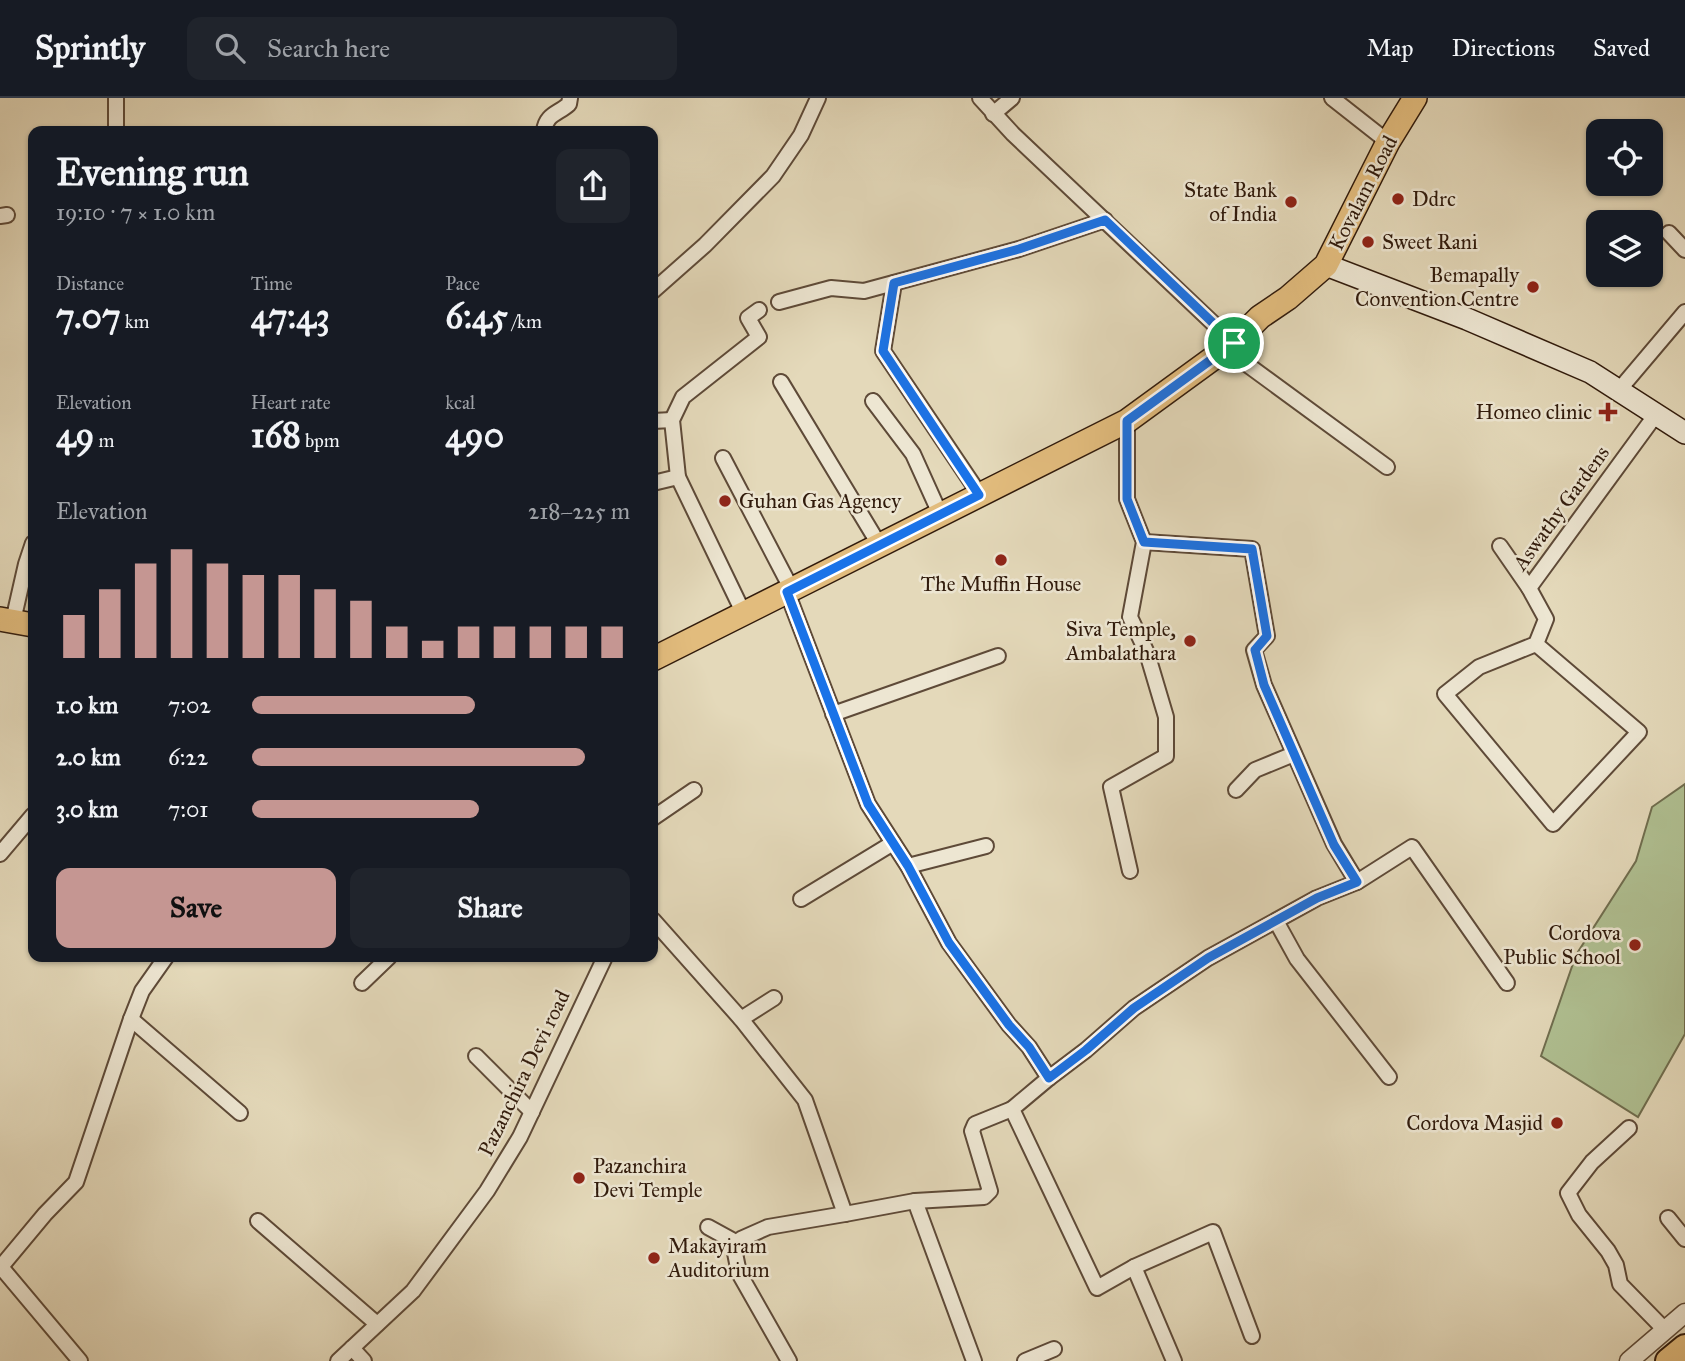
<!DOCTYPE html>
<html lang="en">
<head>
<meta charset="utf-8">
<style>
  :root { --surface:#171b24; --page:#20242c; --text:#f1f3f6; --muted:#9ea1a6; --line:#363941; --accent:#c59692 }
  body { margin:0; font-family:"IM FELL Great Primer",serif; background:var(--page); color:var(--text); height:100vh; display:flex; flex-direction:column; font-size:26px; white-space:nowrap }
  * { box-sizing:border-box; margin:0 }
  p { font-size:23px; color:var(--muted) }
  .icon { flex:none; width:38px; height:38px; fill:none; stroke:currentColor; stroke-width:2; stroke-linecap:round; stroke-linejoin:round }
  .map { position:relative; flex:1; overflow:hidden }
  .sheet { position:absolute; left:28px; top:28px; width:630px; height:836px; display:flex; flex-direction:column; background:var(--surface); border-radius:14px; box-shadow:0 2px 5px #0004 }
  .sheet>* { flex:none }
  .controls { position:absolute; left:1586px; top:21px; display:grid; gap:14px }
  .controls a { display:grid; place-items:center; width:77px; height:77px; border-radius:14px; background:var(--surface); box-shadow:0 2px 5px #0004; font-size:35px }
  .pin { position:absolute; display:grid; place-items:center; width:60px; height:60px; color:#fff; margin:-30px; border:4px solid #fff; border-radius:50%; box-shadow:0 2px 7px #0007 }
  .round { display:grid; place-items:center; flex:none; width:74px; height:74px; border-radius:14px; background:var(--page) }
  .headline { display:flex; align-items:center; justify-content:space-between; height:119px; padding:0 28px }
  h1 { font-size:38px; font-weight:800; line-height:52px }
  .figures { display:grid; grid-template-columns:repeat(3,1fr); gap:10px; height:119px; padding:7px 28px }
  .figures div { display:grid; align-content:center }
  .figures b { font-size:35px; font-weight:800 }
  .figures small { font-size:19px; font-weight:400 }
  .figures p { font-size:19px }
  .chart { height:196px; padding:14px 28px }
  .chart p { display:flex; justify-content:space-between }
  .chart svg { width:100%; height:126px; margin-top:7px; stroke:var(--accent); stroke-width:6 }
  .button { display:flex; gap:14px; margin-top:auto; padding:14px 28px }
  .button a { flex:1; height:80px; border-radius:14px; background:var(--accent); color:#111; font-size:28px; font-weight:800; line-height:80px; text-align:center }
  .button a+a { background:var(--page); color:var(--text) }
  ul { padding:0 28px; list-style:none; font-size:23px }
  li { display:grid; grid-template-columns:112px 84px 1fr; align-items:center; height:52px }
  li i { height:18px; border-radius:9px; background:var(--accent) }
  header { display:flex; align-items:center; gap:42px; box-sizing:border-box; height:98px; padding:0 35px; background:var(--surface); border-bottom:2px solid var(--line) }
  header strong { font-size:33px }
  nav { display:flex; gap:38px; margin-inline-start:auto; font-size:24px }
  .search { width:490px; height:63px; background:var(--page); display:flex; align-items:center; gap:18px; box-sizing:border-box; padding:0 24px; border-radius:14px; color:var(--muted); font-size:26px }
  .map>svg:first-child { display:block }
  .green { fill:#b0c092; stroke:#706e4f; stroke-width:2 }
  .lines { fill:none; stroke-linecap:round; stroke-linejoin:round }
  .minor-casing { stroke:#5e4a38; stroke-width:18 }
  .tertiary-casing { stroke:#5e4a38; stroke-width:21 }
  .secondary-casing { stroke:#311b0c; stroke-width:24 }
  .primary-casing { stroke:#311b0c; stroke-width:26 }
  .trunk-casing { stroke:#311b0c; stroke-width:28 }
  .minor { stroke:#ede6d2; stroke-width:14 }
  .tertiary { stroke:#ede6d2; stroke-width:18 }
  .secondary { stroke:#ede6d2; stroke-width:21 }
  .primary { stroke:#e2bc7d; stroke-width:23 }
  .trunk { stroke:#e2bc7d; stroke-width:24 }
  .route-casing { stroke:#fff; stroke-width:14 }
  .route { stroke:#1a73e8; stroke-width:9 }
  .poi-dot { fill:#8f2418; stroke:#ede6d2; stroke-width:2.5 }
  .labels { text-anchor:middle; stroke-width:5; stroke-linejoin:round; paint-order:stroke }
  .poi-label { font-size:21px; fill:#311b0c; stroke:#ede6d2; text-anchor:end }
  .street-label { font-size:21px; fill:#311b0c; stroke:#ede6d2 }
</style>
</head>
<body>
<header>
<strong>Sprintly</strong>
<div class="search"><svg class="icon" aria-label="search" viewBox="0 0 24 24"><circle cx="10" cy="10" r="6"/><path d="M15 15l6 6"/></svg>Search here</div>
<nav><a>Map</a><a>Directions</a><a>Saved</a></nav>
</header>
<div class="map">
<svg width="1685" height="1263" viewBox="0 0 1685 1263">
  <rect width="100%" height="100%" fill="#e4d9ba"/>
  <filter id="stains"><feTurbulence type="fractalNoise" baseFrequency=".00286" numOctaves="4"/><feColorMatrix values="0 0 0 0 .2 0 0 0 0 .09 0 0 0 0 .02 0 0 0 .5 -.17"/></filter>
  <radialGradient id="worn" r=".72"><stop offset=".6" stop-color="#630" stop-opacity="0"/><stop offset="1" stop-color="#630" stop-opacity=".3"/></radialGradient>
  <polygon class="green" points="1685,686 1685,936 1638,1019 1541,958 1576,857 1636,763 1652,709"/>
  <g class="lines">
    <defs>
      <g id="minor">
        <polyline points="980,0 1013,36 1234,245"/>
        <polyline points="1332,0 1388,44"/>
        <polyline points="993,16 1012,0"/>
        <polyline points="116,33 116,0"/>
        <path d="M544 33C546 16 558 16 569 6L570 0"/>
        <polyline points="0,118 7,117"/>
        <polyline points="1669,135 1685,152"/>
        <polyline points="894,185 883,253 980,397"/>
        <polyline points="653,193 705,147 773,78 801,37 818,0"/>
        <polyline points="779,204 831,190 864,193 1019,151 1105,122"/>
        <polyline points="1226,251 1387,369"/>
        <polyline points="781,284 880,448"/>
        <polyline points="1619,292 1685,214"/>
        <polyline points="873,303 913,356 941,418"/>
        <polyline points="653,323 672,322"/>
        <polyline points="1127,323 1127,401 1144,444 1130,519 1147,555 1166,619 1166,658 1111,689 1130,773"/>
        <polyline points="723,360 792,492"/>
        <polyline points="653,385 678,379"/>
        <polyline points="1500,448 1529,490 1657,315"/>
        <polyline points="1529,490 1546,521 1536,546 1639,634 1553,726 1445,596 1479,569 1536,546"/>
        <polyline points="787,494 868,706 908,768 949,845 1009,927 1029,949 1049,980 1086,952 1134,910 1208,860 1317,800 1357,784 1334,746 1264,587 1254,552 1267,538 1252,451 1144,444"/>
        <polyline points="744,516 678,379 672,322 683,299 759,239 748,220 759,212"/>
        <polyline points="13,523 26,466 33,445"/>
        <polyline points="833,616 998,558"/>
        <polyline points="1236,692 1255,672 1294,656"/>
        <polyline points="653,720 694,692"/>
        <polyline points="0,756 33,717"/>
        <polyline points="908,768 986,748"/>
        <polyline points="1357,784 1412,749 1507,885"/>
        <polyline points="801,801 893,745"/>
        <polyline points="653,822 741,921 805,1002 845,1116 768,1129 741,1141 735,1155 739,1175 789,1263"/>
        <polyline points="1276,823 1297,861 1389,979"/>
        <polyline points="362,885 389,859"/>
        <polyline points="131,921 240,1015"/>
        <polyline points="741,921 774,900"/>
        <polyline points="476,958 532,1014"/>
        <polyline points="1049,980 1012,1011 1097,1190 1134,1169 1213,1134 1252,1238"/>
        <polyline points="1629,1030 1592,1064 1568,1095 1579,1117 1608,1153 1616,1167 1620,1186 1665,1232"/>
        <polyline points="915,1103 974,1263"/>
        <polyline points="845,1116 915,1103 984,1099 990,1093 972,1033 975,1026 1012,1011"/>
        <polyline points="1668,1120 1685,1141"/>
        <polyline points="258,1123 377,1226"/>
        <polyline points="708,1129 739,1146"/>
        <polyline points="1,1169 80,1263"/>
        <polyline points="1134,1169 1174,1263"/>
        <polyline points="0,1170 45,1116 76,1084 131,921 142,893 166,859"/>
        <polyline points="352,1250 364,1263"/>
        <polyline points="338,1263 413,1193 487,1093 520,1039 605,859"/>
        <polyline points="1025,1263 1054,1251"/>
      </g>
      <polyline id="tertiary" points="1629,1263 1685,1215"/>
      <polyline id="secondary" points="1326,167 1467,221 1590,274 1685,335"/>
      <g id="primary">
        <polyline points="0,521 33,527"/>
        <polyline points="653,561 1127,323 1234,245 1260,219 1288,200 1326,167 1388,44 1415,0"/>
      </g>
      <polyline id="trunk" points="1668,1263 1685,1249"/>
    </defs>
    <use href="#minor" class="minor-casing"/>
    <use href="#tertiary" class="tertiary-casing"/>
    <use href="#secondary" class="secondary-casing"/>
    <use href="#primary" class="primary-casing"/>
    <use href="#trunk" class="trunk-casing"/>
    <use href="#minor" class="minor"/>
    <use href="#tertiary" class="tertiary"/>
    <use href="#secondary" class="secondary"/>
    <use href="#primary" class="primary"/>
    <use href="#trunk" class="trunk"/>
  </g>
  <g class="lines">
    <defs>
      <polygon id="route" points="1105,122 1234,245 1127,323 1127,401 1144,444 1252,451 1267,538 1255,552 1264,587 1334,747 1357,784 1317,800 1208,860 1134,910 1086,952 1049,980 1029,949 1009,927 949,845 908,768 868,706 787,494 979,397 883,253 894,185 1019,151"/>
    </defs>
    <use href="#route" class="route-casing"/>
    <use href="#route" class="route"/>
  </g>
  <g class="poi-dot">
    <circle cx="1398" cy="101" r="7"/>
    <circle cx="1291" cy="104" r="7"/>
    <circle cx="1368" cy="144" r="7"/>
    <circle cx="1533" cy="189" r="7"/>
    <path d="M1604.5 303.5h7v7h7v7h-7v7h-7v-7h-7v-7h7z"/>
    <circle cx="725" cy="403" r="7"/>
    <circle cx="1001" cy="462" r="7"/>
    <circle cx="1190" cy="543" r="7"/>
    <circle cx="1635" cy="847" r="7"/>
    <circle cx="1557" cy="1025" r="7"/>
    <circle cx="579" cy="1080" r="7"/>
    <circle cx="654" cy="1160" r="7"/>
  </g>
  <g class="labels">
    <g class="poi-label">
      <text x="1277" y="99">State Bank<tspan x="1277" dy="24">of India</tspan></text>
      <text x="1412" y="108" text-anchor="start">Ddrc</text>
      <text x="1382" y="151" text-anchor="start">Sweet Rani</text>
      <text x="1519" y="184">Bemapally<tspan x="1519" dy="24">Convention Centre</tspan></text>
      <text x="1592" y="321">Homeo clinic</text>
      <text x="739" y="410" text-anchor="start">Guhan Gas Agency</text>
      <text x="1001" y="493" text-anchor="middle">The Muffin House</text>
      <text x="1176" y="538">Siva Temple,<tspan x="1176" dy="24">Ambalathara</tspan></text>
      <text x="1621" y="842">Cordova<tspan x="1621" dy="24">Public School</tspan></text>
      <text x="1543" y="1032">Cordova Masjid</text>
      <text x="593" y="1075" text-anchor="start">Pazanchira<tspan x="593" dy="24">Devi Temple</tspan></text>
      <text x="668" y="1155" text-anchor="start">Makayiram<tspan x="668" dy="24">Auditorium</tspan></text>
    </g>
    <g class="street-label">
      <text transform="translate(1363 95) rotate(-63)" y="7">Kovalam Road</text>
      <text transform="translate(1561 410) rotate(-54)" y="7">Aswathy Gardens</text>
      <text transform="translate(524 975) rotate(-64)" y="7">Pazanchira Devi road</text>
    </g>
  </g>
  <rect width="100%" height="100%" filter="url(#stains)"/>
  <rect width="100%" height="100%" fill="url(#worn)"/>
</svg>
<div class="controls">
<a><svg class="icon" aria-label="locate" viewBox="0 0 24 24"><circle cx="12" cy="12" r="6"/><path d="M12 2v4M12 18v4M2 12h4M18 12h4"/></svg></a>
<a><svg class="icon" aria-label="layers" viewBox="0 0 24 24"><path d="M12 4l9 5-9 5-9-5zM3 14l9 5 9-5"/></svg></a>
</div>
<div class="pin" style="left:1234px;top:245px;background:#1e9e55"><svg class="icon" aria-label="arrive" viewBox="0 0 24 24"><path d="M6 21V4h12l-3 4 3 4H6"/></svg></div>
<section class="sheet">
<div class="headline"><div><h1>Evening run</h1><p>19:10 · 7 × 1.0 km</p></div><a class="round"><svg class="icon" aria-label="share" viewBox="0 0 24 24"><path d="M12 15V3M7 8l5-5 5 5M5 13v7h14v-7"/></svg></a></div>
<div class="figures">
<div><p>Distance</p><b>7.07<small> km</small></b></div>
<div><p>Time</p><b>47:43</b></div>
<div><p>Pace</p><b>6:45<small> /km</small></b></div>
</div>
<div class="figures">
<div><p>Elevation</p><b>49<small> m</small></b></div>
<div><p>Heart rate</p><b>168<small> bpm</small></b></div>
<div><p>kcal</p><b>490</b></div>
</div>
<div class="chart"><p><span>Elevation</span>218–225 m</p>
<svg viewBox="0 0 160 44" preserveAspectRatio="none"><path d="M5 44V29M15 44V20M25 44V11M35 44V6M45 44V11M55 44V15M65 44V15M75 44V20M85 44V24M95 44V33M105 44V38M115 44V33M125 44V33M135 44V33M145 44V33M155 44V33"/></svg>
</div>
<ul>
<li><b>1.0 km</b>7:02<i style="width:59%"></i></li>
<li><b>2.0 km</b>6:22<i style="width:88%"></i></li>
<li><b>3.0 km</b>7:01<i style="width:60%"></i></li>
</ul>
<div class="button"><a>Save</a><a>Share</a></div>
</section>
</div>
</body>
</html>
